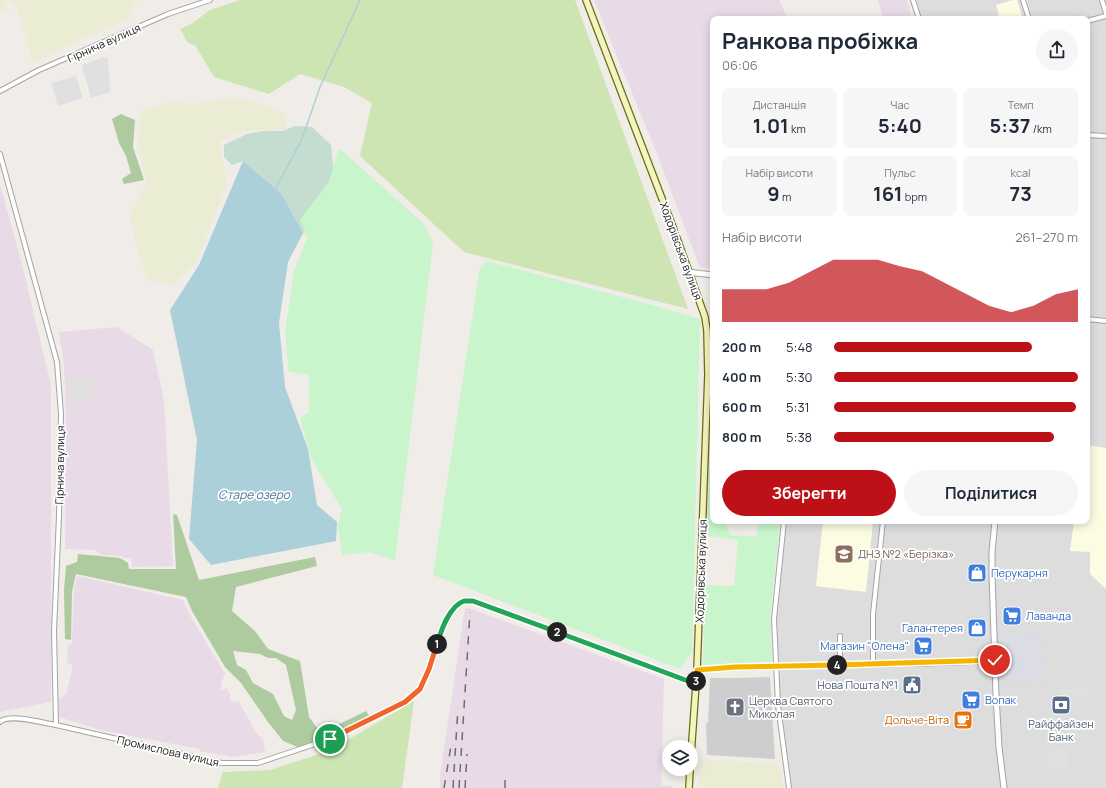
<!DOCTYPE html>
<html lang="uk">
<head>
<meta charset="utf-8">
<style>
  :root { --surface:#fff; --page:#f6f6f7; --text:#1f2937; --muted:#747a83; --accent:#be1117 }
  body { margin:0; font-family:Manrope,sans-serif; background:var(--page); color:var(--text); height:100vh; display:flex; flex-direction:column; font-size:15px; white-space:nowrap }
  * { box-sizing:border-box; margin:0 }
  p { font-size:13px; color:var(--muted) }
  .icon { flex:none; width:22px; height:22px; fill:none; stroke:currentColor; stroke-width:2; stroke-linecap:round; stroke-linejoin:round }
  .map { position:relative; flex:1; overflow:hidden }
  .side { position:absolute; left:710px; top:16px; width:380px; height:508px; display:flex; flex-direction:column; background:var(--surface); border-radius:8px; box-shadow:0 2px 10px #0003 }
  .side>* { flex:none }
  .tools { position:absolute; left:662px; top:740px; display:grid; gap:8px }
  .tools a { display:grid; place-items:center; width:36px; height:36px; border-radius:50%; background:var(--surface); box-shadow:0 2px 10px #0003; font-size:20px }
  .pin { position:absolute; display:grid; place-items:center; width:34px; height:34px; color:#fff; margin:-17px; border:2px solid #fff; border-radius:50%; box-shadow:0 1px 4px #0007 }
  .km { position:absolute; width:20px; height:20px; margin:-10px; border-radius:50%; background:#222; color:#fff; font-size:11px; line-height:20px; text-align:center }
  .round { display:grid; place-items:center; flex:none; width:42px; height:42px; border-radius:21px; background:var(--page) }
  .head { display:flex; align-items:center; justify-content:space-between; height:68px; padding:0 12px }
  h1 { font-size:22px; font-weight:700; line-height:30px }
  .figures { display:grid; grid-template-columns:repeat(3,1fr); gap:6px; height:68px; padding:4px 12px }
  .figures div { display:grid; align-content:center; border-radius:8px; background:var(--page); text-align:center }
  .figures b { font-size:20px; font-weight:700 }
  .figures small { font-size:11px; font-weight:400 }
  .figures p { font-size:11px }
  .chart { height:112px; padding:8px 12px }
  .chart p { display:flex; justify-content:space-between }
  .chart svg { width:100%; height:72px; margin-top:4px; fill:var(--accent); opacity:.7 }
  .button { display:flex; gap:8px; margin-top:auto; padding:8px 12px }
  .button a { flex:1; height:46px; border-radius:24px; background:var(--accent); color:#fff; font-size:16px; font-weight:700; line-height:46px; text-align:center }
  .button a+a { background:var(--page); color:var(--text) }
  ul { padding:0 12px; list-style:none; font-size:13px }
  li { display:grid; grid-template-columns:64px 48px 1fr; align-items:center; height:30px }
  li i { height:10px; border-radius:5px; background:var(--accent) }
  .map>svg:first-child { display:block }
  .residential { fill:#dedddd }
  .industrial { fill:#e8dae6 }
  .education { fill:#fcfce3 }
  .religious { fill:#cecece }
  .farmland { fill:#ebecd4 }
  .grass { fill:#cde5b2 }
  .forest { fill:#aecb9f; fill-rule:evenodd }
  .wetland { fill:#c5dcd1 }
  .park { fill:#c8f5cb }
  .parking { fill:#e0e0e0 }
  .plaza { fill:#dbdce5 }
  .water { fill:#abd0d9 }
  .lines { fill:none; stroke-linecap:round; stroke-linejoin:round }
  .stream { stroke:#abd0d9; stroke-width:1.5 }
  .minor-casing { stroke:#a4a4a4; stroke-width:6 }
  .tertiary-casing { stroke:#a4a4a4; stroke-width:7 }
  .secondary-casing { stroke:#686f0e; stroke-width:8 }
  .minor { stroke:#fff; stroke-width:4 }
  .tertiary { stroke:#fff; stroke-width:5 }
  .secondary { stroke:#f4f4c0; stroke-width:5.5 }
  .rail { stroke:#6e6e6e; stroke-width:1.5; stroke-dasharray:8 8; stroke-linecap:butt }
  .split-1-casing { stroke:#fff; stroke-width:8 }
  .split-2-casing { stroke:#fff; stroke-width:8 }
  .split-3-casing { stroke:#fff; stroke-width:8 }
  .split-4-casing { stroke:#fff; stroke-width:8 }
  .split-5-casing { stroke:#fff; stroke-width:8 }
  .split-1 { stroke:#f0652b; stroke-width:5 }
  .split-2 { stroke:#22a559; stroke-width:5 }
  .split-3 { stroke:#22a559; stroke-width:5 }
  .split-4 { stroke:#f5b400; stroke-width:5 }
  .split-5 { stroke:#f5b400; stroke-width:5 }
  .labels { text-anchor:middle; stroke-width:3.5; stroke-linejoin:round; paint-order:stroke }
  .street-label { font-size:11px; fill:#202020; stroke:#fff }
  .education-label { font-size:11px; fill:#785e54; stroke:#fff; text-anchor:start }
  .shop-label { font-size:11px; fill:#366cbe; stroke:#fff; text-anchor:start }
  .service-label { font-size:11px; fill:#4e5e75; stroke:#fff; text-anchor:end }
  .worship-label { font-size:11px; fill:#5b616d; stroke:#fff; text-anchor:start }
  .food-label { font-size:11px; fill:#c56008; stroke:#fff; text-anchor:end }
  .water-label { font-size:12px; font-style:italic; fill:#4d7699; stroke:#fff }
</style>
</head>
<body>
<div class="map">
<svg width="1106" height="788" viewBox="0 0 1106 788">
  <rect width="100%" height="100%" fill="#f0ece7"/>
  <g class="residential">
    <polygon points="917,0 1020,0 1025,19 922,19"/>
    <polygon points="1027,0 1106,0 1106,134 1091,133 1090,131 1087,130 1087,19 1032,19"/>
    <polygon points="1087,137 1106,138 1106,788 791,788 777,667 776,619 787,521 1087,521"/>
  </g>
  <g class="industrial">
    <polygon points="594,0 779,0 788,19 713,19 713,268 700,268 656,151"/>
    <polygon points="878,0 907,0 912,19 883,19"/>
    <polygon points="0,185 22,264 51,386 51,702 0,712"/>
    <polygon points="117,327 153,350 164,401 173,566 132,567 131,557 124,558 122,556 102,555 95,550 65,549 66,414 64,365 59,332"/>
    <polygon points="77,576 183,600 189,614 225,674 221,683 221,691 227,688 230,694 230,701 239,702 257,734 263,739 265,752 233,757 200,751 200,749 100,730 59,717 59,700 67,692 73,664 67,663 68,644 72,643 74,592"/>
    <polygon points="465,607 664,679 661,788 440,788 440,776"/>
  </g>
  <g class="education">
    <polygon points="1013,0 1017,0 1023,19 986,19 999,15 996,5"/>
    <polygon points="1088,445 1106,448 1106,589 1090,574 1090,552 1070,551 1074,521 1087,521"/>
    <polygon points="823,521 861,521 873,522 866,592 816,586"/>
  </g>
  <polygon class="religious" points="770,677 775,759 707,755 706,723 708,723 710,678 735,678"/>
  <g class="farmland">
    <polygon points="0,0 5,0 9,9 0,11"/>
    <polygon points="9,0 138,0 132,8 130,18 32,62 18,9"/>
    <polygon points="235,97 265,106 287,115 285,129 245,131 219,141 227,185 196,263 174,285 146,279 129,215 147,184 138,144 141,111 174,101 193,105"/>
    <polygon points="700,759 779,764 784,788 698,788"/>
  </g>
  <g class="grass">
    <polygon points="240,0 575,0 688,309 464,252 360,156 372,103 344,87 300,74 269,94 214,77 195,45 188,43 180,29 193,23 210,10"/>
    <polygon points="414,701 402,788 218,788 223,772 270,770 329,751"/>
  </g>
  <g class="forest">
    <polygon points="121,114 135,120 133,147 144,180 124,184 122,179 131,173 126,156 119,143 112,119"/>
    <path d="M173 514 177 515 199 580 315 557 317 566 236 587 232 611 255 631 268 649 300 661 309 717 321 733 366 711 370 717 326 738 298 747 283 741 268 722 241 683 225 667 192 611 186 597 76 574 72 592 71 640 65 639 64 589 66 566 77 562 78 554 120 558 128 563 129 569H176ZM233 651 260 654 268 658H276L286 665 296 710 292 720 284 716 273 694 253 683 246 670 237 665Z"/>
  </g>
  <polygon class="wetland" points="295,126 312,127 331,145 335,184 306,232 303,233 281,193 243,161 232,165 224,157 224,145 247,134 263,131 283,131"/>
  <g class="park">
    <polygon points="339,148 424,224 433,243 395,560 369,552 342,555 338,526 342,509 312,460 300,418 309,412 309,375 289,372 285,333 294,271 307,238 300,220 329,181"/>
    <polygon points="487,261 652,305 700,319 692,652 680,669 433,575 480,267"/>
    <polygon points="710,459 713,459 713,521 725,521 730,535 756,537 759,524 780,521 770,618 772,662 703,665 705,585 734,586 738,540 707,536"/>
  </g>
  <g class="parking">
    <polygon points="104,57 108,59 110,92 91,98 82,65"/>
    <polygon points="76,76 83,98 58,106 51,83"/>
    <polygon points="92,377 93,402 69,401 68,379"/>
    <polygon points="1058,689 1087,689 1087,696 1059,697"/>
    <polygon points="1068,749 1070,766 1049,768 1046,752"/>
    <polygon points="651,785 673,786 673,788 650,788"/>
  </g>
  <polygon class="plaza" points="1041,633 1044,680 1003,682 1002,667 999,665 999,634"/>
  <polygon class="water" points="243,161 281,193 303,233 288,262 279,323 285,387 308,449 317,505 337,522 336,541 211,565 189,539 197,440 170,310 199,265"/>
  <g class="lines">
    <polyline class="stream" points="276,188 302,139 320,87 360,0"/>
    <defs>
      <g id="minor">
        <polyline points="913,0 919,19"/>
        <polyline points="1023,0 1029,19"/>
        <polyline points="1102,0 1106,13"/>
        <polyline points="1087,21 1106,16"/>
        <polyline points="0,91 39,70 168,14 210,0"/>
        <polyline points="1087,135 1106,136"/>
        <path d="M0 154 57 362 61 414 59 516 54 631 56 725C43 723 8 713 0 722"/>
        <polyline points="1087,319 1106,321"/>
        <polyline points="784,521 774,619 778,705 789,788"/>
        <polyline points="840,665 840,636"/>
        <polyline points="873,665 873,614 883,521"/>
        <path d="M697 670C796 664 896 666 995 661"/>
        <polyline points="56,725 222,763 258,763 330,739 405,702 420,689 429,669 442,629 453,610 458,605 464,601 473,601 696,684"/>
      </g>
      <g id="tertiary">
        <polyline points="688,272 713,275"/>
        <polyline points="995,521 992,552 992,575 996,696 999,747 1004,788"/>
      </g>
      <g id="secondary">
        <polyline points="586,0 674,230 705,317 707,331 708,375 697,670 691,755"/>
        <polyline points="689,788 690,769"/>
      </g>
    </defs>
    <use href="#minor" class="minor-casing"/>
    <use href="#tertiary" class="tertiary-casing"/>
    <use href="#secondary" class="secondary-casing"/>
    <use href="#minor" class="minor"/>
    <use href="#tertiary" class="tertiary"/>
    <use href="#secondary" class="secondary"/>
    <g class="rail">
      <polyline points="444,788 451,746"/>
      <polyline points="453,788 458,708"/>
      <polyline points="459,788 470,612"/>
      <polyline points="465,788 467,754"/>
      <polyline points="505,788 505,776"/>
    </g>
  </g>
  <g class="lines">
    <defs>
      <polyline id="split-1" points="330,739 405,702 420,689 429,669 437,644"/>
      <path id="split-2" d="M437 644C441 631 449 606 464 601 467 601 470 601 473 601L557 632"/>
      <polyline id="split-3" points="557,632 696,684 696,681"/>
      <polyline id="split-4" points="696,681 697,670 735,667 837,665"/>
      <polyline id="split-5" points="837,665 995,660"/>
    </defs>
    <use href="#split-1" class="split-1-casing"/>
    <use href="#split-2" class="split-2-casing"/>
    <use href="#split-3" class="split-3-casing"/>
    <use href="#split-4" class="split-4-casing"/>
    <use href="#split-5" class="split-5-casing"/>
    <use href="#split-1" class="split-1"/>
    <use href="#split-2" class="split-2"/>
    <use href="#split-3" class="split-3"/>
    <use href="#split-4" class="split-4"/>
    <use href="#split-5" class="split-5"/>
  </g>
  <defs>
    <symbol id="school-square" viewBox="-11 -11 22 22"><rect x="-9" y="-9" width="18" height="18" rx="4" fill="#8d6e63" stroke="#fff"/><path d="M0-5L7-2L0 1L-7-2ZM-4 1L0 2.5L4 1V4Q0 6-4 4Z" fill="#fff"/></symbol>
    <symbol id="shop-square" viewBox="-11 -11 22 22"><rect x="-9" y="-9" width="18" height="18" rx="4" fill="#3f7fe0" stroke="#fff"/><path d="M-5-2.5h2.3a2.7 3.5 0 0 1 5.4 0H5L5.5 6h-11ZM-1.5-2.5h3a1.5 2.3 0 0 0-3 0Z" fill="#fff"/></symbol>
    <symbol id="supermarket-square" viewBox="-11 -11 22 22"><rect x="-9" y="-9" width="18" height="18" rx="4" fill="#3f7fe0" stroke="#fff"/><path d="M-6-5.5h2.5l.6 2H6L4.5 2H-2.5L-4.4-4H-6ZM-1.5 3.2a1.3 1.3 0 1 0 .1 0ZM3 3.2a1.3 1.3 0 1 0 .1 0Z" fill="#fff"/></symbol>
    <symbol id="civic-square" viewBox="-11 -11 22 22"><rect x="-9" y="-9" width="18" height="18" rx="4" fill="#5c6f8a" stroke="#fff"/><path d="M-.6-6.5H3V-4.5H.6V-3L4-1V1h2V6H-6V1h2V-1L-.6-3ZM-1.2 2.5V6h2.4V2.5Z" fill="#fff"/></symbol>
    <symbol id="bank-square" viewBox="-11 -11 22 22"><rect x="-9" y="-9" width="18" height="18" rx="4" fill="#5c6f8a" stroke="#fff"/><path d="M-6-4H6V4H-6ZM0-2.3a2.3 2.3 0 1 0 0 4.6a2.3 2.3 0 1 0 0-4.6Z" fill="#fff"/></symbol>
    <symbol id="church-square" viewBox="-11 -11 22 22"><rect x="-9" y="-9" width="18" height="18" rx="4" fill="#6b7280" stroke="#fff"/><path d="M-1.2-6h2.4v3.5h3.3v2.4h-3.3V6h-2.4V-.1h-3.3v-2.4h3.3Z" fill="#fff"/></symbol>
    <symbol id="cafe-square" viewBox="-11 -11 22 22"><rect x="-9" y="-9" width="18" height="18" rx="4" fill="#e8710a" stroke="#fff"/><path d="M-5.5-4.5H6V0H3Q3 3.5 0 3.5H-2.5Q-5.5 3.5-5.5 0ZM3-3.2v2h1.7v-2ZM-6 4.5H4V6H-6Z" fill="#fff"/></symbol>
  </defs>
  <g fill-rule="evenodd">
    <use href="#school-square" x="833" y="543" width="22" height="22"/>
    <use href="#shop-square" x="966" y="562" width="22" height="22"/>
    <use href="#supermarket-square" x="1001" y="605" width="22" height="22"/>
    <use href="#shop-square" x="966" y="617" width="22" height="22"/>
    <use href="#supermarket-square" x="912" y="635" width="22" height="22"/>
    <use href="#civic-square" x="901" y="674" width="22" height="22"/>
    <use href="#supermarket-square" x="960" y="689" width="22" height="22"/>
    <use href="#bank-square" x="1050" y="694" width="22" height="22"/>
    <use href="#church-square" x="724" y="696" width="22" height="22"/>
    <use href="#cafe-square" x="952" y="709" width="22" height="22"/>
  </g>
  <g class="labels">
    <g class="street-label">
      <text transform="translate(104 43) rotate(-24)" y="4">Гірнича вулиця</text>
      <text transform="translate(681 251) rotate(70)" y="4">Ходорівська вулиця</text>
      <text transform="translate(60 465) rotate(-89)" y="4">Гірнича вулиця</text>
      <text transform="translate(701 571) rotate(-88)" y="4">Ходорівська вулиця</text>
      <text transform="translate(168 751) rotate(13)" y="4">Промислова вулиця</text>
    </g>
    <g class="education-label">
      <text x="858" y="558">ДНЗ №2 «Берізка»</text>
    </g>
    <g class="shop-label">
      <text x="991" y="577">Перукарня</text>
      <text x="1026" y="620">Лаванда</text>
      <text x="963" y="632" text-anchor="end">Галантерея</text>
      <text x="909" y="650" text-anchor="end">Магазин "Олена"</text>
      <text x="985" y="704">Вопак</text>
    </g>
    <g class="service-label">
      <text x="898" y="689">Нова Пошта №1</text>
      <text x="1061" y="728" text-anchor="middle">Райффайзен<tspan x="1061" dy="13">Банк</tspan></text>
    </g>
    <g class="worship-label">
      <text x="749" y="705">Церква Святого<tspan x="749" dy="13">Миколая</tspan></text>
    </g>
    <g class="food-label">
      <text x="949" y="724">Дольче-Віта</text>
    </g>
    <g class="water-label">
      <text x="254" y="499">Старе озеро</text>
    </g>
  </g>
</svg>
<div class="tools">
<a><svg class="icon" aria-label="layers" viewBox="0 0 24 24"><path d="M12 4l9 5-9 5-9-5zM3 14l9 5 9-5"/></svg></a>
</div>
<div class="pin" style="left:330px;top:739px;background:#1e9e55"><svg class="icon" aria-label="arrive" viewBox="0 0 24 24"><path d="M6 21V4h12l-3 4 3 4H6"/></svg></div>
<div class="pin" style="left:995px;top:660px;background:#d93025"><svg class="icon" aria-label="check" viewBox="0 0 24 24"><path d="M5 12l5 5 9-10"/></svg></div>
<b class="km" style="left:437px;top:644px">1</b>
<b class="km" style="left:557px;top:632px">2</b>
<b class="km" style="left:696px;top:681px">3</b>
<b class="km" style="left:837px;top:665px">4</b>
<section class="side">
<div class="head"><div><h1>Ранкова пробіжка</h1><p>06:06</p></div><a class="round"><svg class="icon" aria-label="share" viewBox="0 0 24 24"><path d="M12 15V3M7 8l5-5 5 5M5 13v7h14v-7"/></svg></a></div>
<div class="figures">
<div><p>Дистанція</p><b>1.01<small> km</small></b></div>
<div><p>Час</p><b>5:40</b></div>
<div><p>Темп</p><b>5:37<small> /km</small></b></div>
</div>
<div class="figures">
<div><p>Набір висоти</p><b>9<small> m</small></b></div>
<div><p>Пульс</p><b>161<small> bpm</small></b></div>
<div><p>kcal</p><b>73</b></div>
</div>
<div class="chart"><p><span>Набір висоти</span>261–270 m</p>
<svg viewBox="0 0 160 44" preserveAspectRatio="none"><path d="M0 44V24L10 24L20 24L30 20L40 13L50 6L60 6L70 6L80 10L90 13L100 20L110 27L120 34L130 38L140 34L150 27L160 24V44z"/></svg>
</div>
<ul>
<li><b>200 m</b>5:48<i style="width:81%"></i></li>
<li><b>400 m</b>5:30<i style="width:100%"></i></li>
<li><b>600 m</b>5:31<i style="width:99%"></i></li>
<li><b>800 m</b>5:38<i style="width:90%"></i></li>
</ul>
<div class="button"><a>Зберегти</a><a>Поділитися</a></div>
</section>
</div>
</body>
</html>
